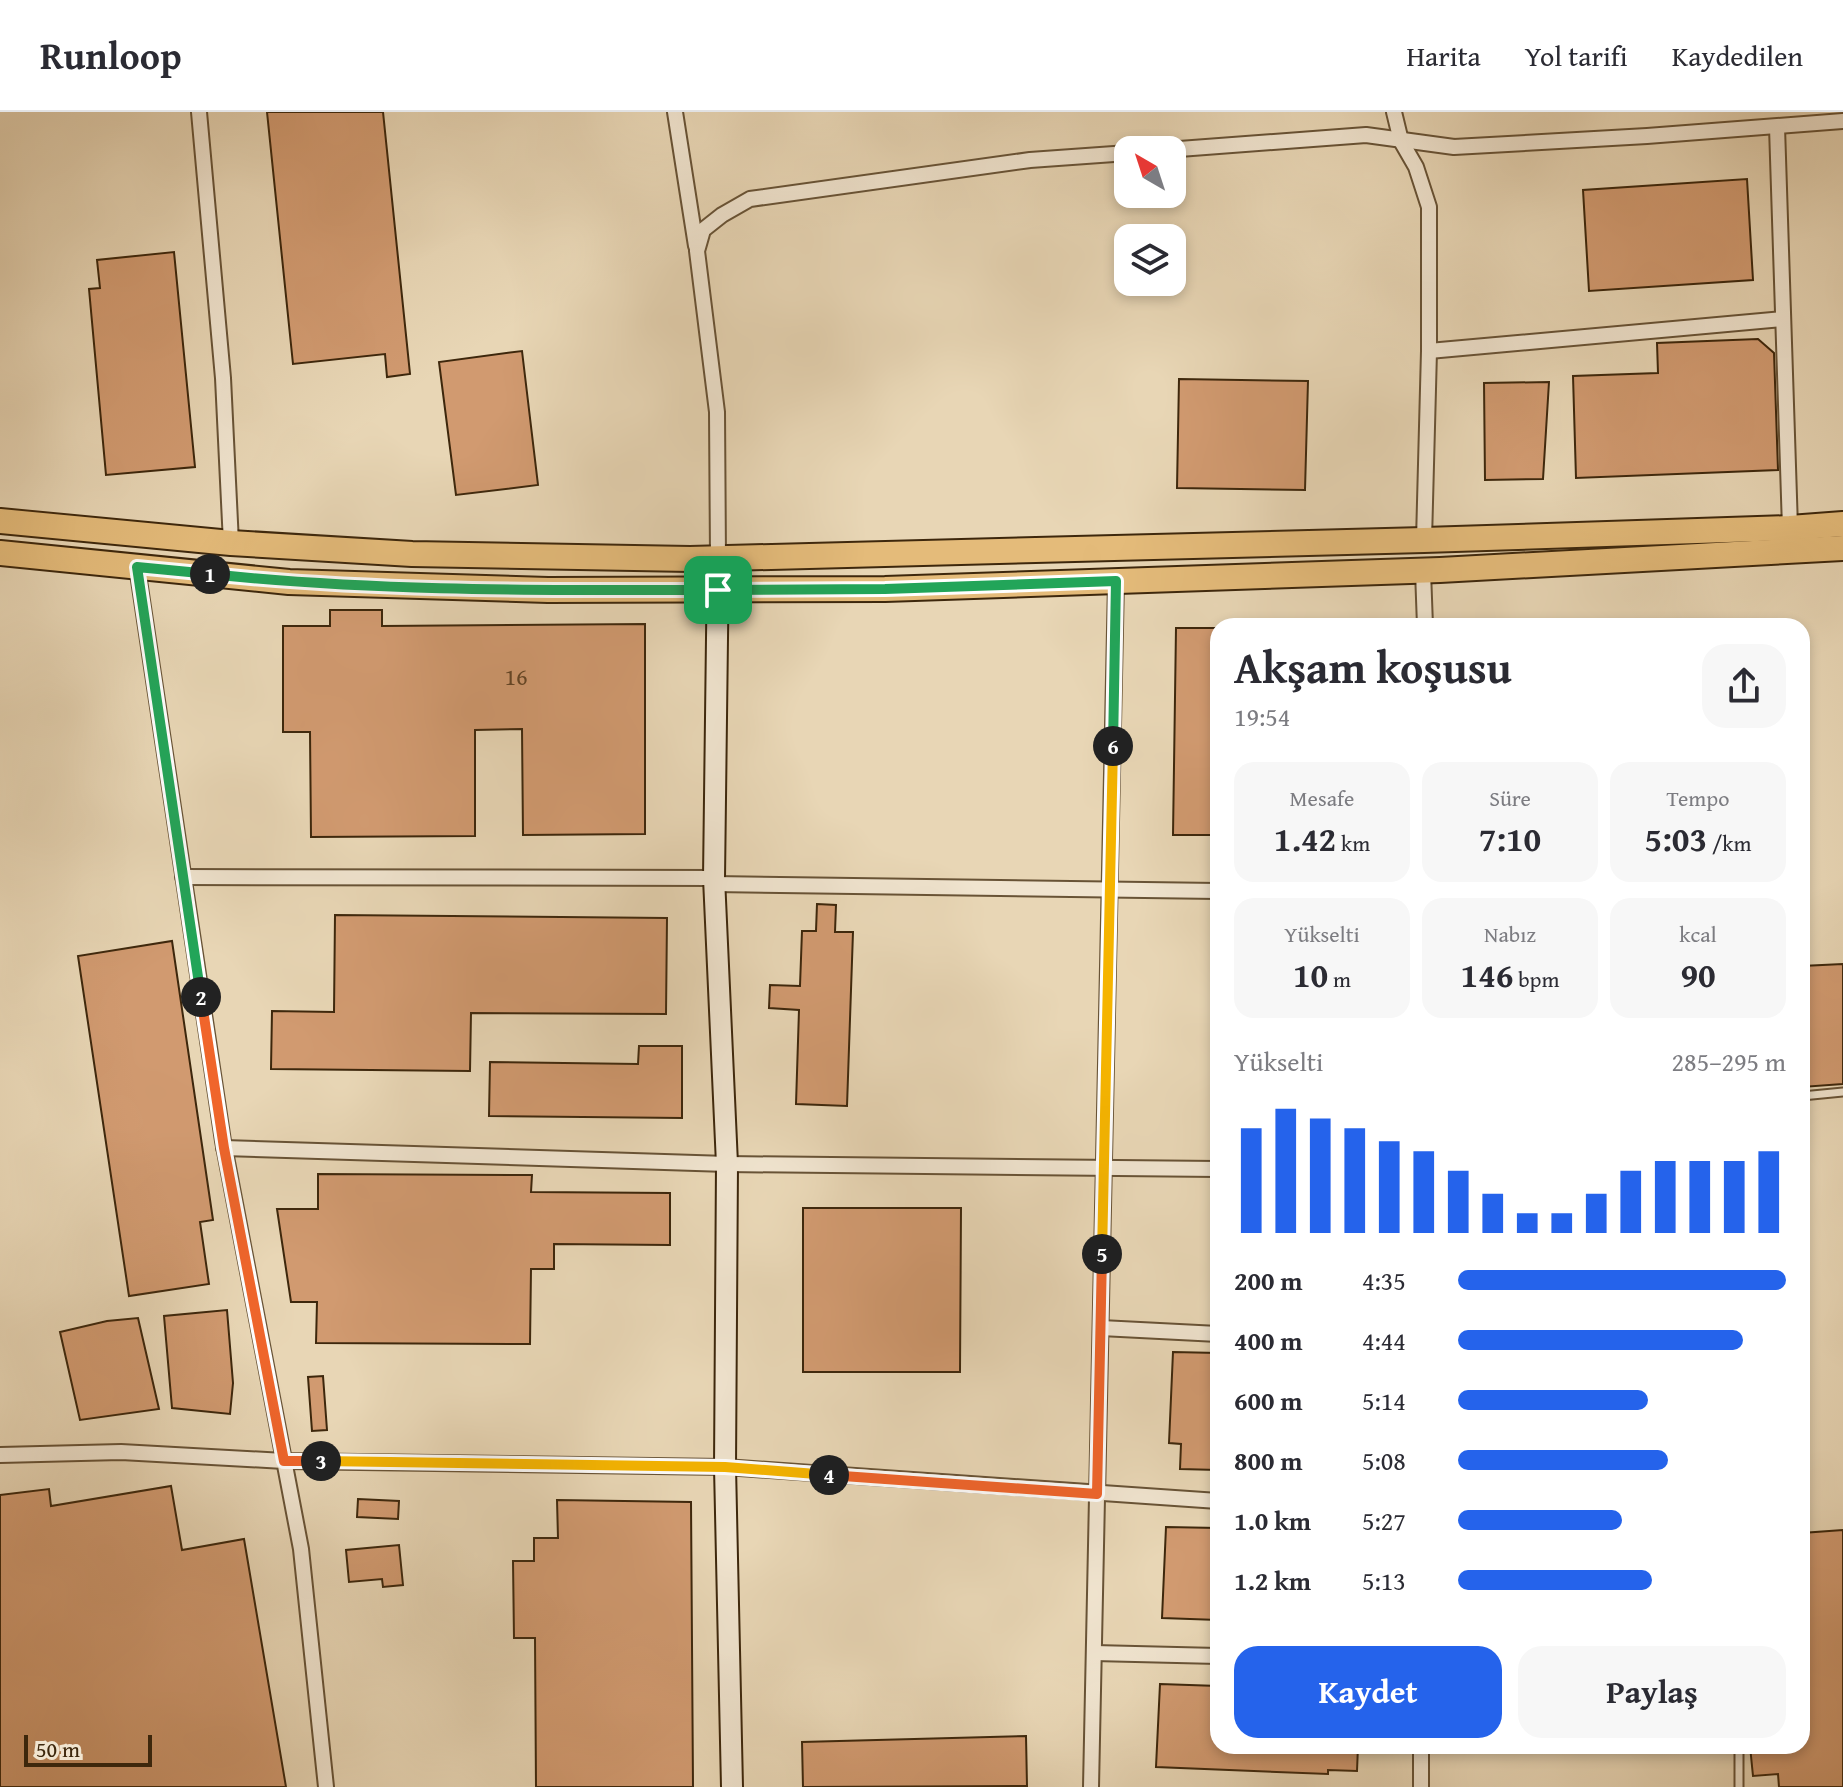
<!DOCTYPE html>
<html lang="tr">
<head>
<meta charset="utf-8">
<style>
  :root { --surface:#fff; --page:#f7f7f7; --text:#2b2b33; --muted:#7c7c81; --line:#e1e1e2; --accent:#2563eb }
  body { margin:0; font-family:"Gentium Book Plus",serif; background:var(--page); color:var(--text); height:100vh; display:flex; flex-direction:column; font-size:30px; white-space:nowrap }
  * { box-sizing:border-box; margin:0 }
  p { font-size:26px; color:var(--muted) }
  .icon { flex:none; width:44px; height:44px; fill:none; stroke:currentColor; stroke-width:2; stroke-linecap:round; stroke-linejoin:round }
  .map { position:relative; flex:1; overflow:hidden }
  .sheet { position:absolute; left:1210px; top:506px; width:600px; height:1136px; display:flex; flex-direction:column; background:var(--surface); border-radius:24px; box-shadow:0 4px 12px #0003 }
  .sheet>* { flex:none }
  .needle { width:52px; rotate:321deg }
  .controls { position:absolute; left:1114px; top:24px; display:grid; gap:16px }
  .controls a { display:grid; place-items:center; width:72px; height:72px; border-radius:16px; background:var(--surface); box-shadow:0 4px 12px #0003; font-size:40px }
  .scale { position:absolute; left:24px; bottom:20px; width:128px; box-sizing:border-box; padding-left:8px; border:4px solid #3d270c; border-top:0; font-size:22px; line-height:28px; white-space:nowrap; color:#3d270c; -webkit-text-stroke:6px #f0e4cf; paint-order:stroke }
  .pin { position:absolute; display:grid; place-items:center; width:68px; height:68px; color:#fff; margin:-34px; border-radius:16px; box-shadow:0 4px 12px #0006 }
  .km { position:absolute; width:40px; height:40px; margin:-20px; border-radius:50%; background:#222; color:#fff; font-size:22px; line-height:40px; text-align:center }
  .round { display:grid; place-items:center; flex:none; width:84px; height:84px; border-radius:24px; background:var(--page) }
  .summary { display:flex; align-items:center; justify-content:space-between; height:136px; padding:0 24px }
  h1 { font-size:44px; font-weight:700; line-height:60px }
  .figures { display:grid; grid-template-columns:repeat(3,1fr); gap:12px; height:136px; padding:8px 24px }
  .figures div { display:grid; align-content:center; border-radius:20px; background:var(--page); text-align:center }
  .figures b { font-size:34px; font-weight:700 }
  .figures small { font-size:22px; font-weight:400 }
  .figures p { font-size:22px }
  .chart { height:224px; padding:16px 24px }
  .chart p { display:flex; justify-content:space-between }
  .chart svg { width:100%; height:144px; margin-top:8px; stroke:var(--accent); stroke-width:6 }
  .primary-button { display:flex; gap:16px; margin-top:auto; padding:16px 24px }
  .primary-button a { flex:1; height:92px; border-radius:24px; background:var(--accent); color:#fff; font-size:32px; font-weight:700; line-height:92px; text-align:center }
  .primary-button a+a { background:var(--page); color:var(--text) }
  ul { padding:0 24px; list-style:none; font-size:26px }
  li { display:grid; grid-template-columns:128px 96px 1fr; align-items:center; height:60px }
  li i { height:20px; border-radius:10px; background:var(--accent) }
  header { display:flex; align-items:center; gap:48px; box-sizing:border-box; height:112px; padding:0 40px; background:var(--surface); border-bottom:2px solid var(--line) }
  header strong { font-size:38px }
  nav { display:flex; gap:44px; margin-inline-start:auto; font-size:28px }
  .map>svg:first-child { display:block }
  .building { fill:#d19a70; stroke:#3d270c; stroke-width:2 }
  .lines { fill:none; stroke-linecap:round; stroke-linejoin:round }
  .lane-casing { stroke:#685336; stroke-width:11 }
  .street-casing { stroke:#685336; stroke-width:18 }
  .secondary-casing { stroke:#3d270c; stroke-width:24 }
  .primary-casing { stroke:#3d270c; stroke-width:28 }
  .lane { stroke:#f0e4cf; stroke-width:7 }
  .street { stroke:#f0e4cf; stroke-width:14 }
  .secondary { stroke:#f0e4cf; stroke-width:20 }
  .primary { stroke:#e4bb7a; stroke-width:24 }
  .split-1-casing { stroke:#fff; stroke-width:16 }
  .split-2-casing { stroke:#fff; stroke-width:16 }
  .split-3-casing { stroke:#fff; stroke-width:16 }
  .split-4-casing { stroke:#fff; stroke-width:16 }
  .split-5-casing { stroke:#fff; stroke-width:16 }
  .split-6-casing { stroke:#fff; stroke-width:16 }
  .split-7-casing { stroke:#fff; stroke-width:16 }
  .split-1 { stroke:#22a559; stroke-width:10 }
  .split-2 { stroke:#22a559; stroke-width:10 }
  .split-3 { stroke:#f0652b; stroke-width:10 }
  .split-4 { stroke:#f5b400; stroke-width:10 }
  .split-5 { stroke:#f0652b; stroke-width:10 }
  .split-6 { stroke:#f5b400; stroke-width:10 }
  .split-7 { stroke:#22a559; stroke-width:10 }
  .labels { text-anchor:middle; stroke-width:7; stroke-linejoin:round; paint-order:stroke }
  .number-label { font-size:24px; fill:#624425 }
</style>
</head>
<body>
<header>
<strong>Runloop</strong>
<nav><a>Harita</a><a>Yol tarifi</a><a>Kaydedilen</a></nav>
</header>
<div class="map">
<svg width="1843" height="1675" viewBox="0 0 1843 1675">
  <rect width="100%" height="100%" fill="#e8d6b5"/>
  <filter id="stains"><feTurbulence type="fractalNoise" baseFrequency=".0025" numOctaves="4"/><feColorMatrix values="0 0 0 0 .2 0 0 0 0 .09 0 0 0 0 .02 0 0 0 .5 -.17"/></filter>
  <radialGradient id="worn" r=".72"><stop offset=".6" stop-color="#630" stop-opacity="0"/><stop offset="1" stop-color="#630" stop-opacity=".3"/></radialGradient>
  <g class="building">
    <polygon points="267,0 383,0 410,262 387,265 385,242 293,252"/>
    <polygon points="1747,67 1753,168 1589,179 1583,78"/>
    <polygon points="174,140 195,355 106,363 89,177 100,176 97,148"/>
    <polygon points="1758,227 1774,241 1778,358 1576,366 1573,264 1658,261 1657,231"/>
    <polygon points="522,239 538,373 456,383 439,250"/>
    <polygon points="1179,267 1308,269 1305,378 1177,376"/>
    <polygon points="1549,270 1543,367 1485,368 1484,271"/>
    <polygon points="330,498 382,498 382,514 645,512 645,722 523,723 522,617 475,618 475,724 311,725 310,620 283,620 283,514 330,514"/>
    <polygon points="1176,516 1218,516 1218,723 1173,723"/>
    <polygon points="817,792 836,793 835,820 853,820 847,994 796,992 799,898 769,896 770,873 800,874 802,819 816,819"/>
    <polygon points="335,803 667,806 666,902 471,901 470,959 271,957 272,899 334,900"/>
    <polygon points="172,829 213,1108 200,1110 209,1172 129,1184 78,844"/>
    <polygon points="1843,852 1843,972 1802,975 1802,854"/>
    <polygon points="639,934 682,934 682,1006 489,1004 490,950 638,952"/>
    <polygon points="318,1062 532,1063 531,1080 670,1081 670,1133 554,1132 554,1157 531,1157 530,1232 316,1231 317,1190 291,1190 277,1097 318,1097"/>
    <polygon points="803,1096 961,1096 960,1260 803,1260"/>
    <polygon points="227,1198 233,1271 230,1302 172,1296 164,1204"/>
    <polygon points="138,1206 159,1297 80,1308 60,1220 107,1209"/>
    <polygon points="1173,1240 1218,1241 1218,1358 1180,1357 1181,1332 1169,1331"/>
    <polygon points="323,1264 327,1318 312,1319 308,1265"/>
    <polygon points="171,1374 182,1438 244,1427 286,1675 0,1675 0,1383 49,1377 51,1394"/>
    <polygon points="358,1387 399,1389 398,1407 357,1405"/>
    <polygon points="557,1388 691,1390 693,1675 536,1675 535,1526 514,1526 513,1449 534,1449 534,1426 558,1426"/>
    <polygon points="1166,1415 1218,1416 1218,1508 1162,1506"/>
    <polygon points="1843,1418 1843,1675 1779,1675 1778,1662 1753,1664 1750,1634 1802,1634 1802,1421"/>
    <polygon points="399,1433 403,1473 383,1475 382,1467 349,1470 346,1438"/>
    <polygon points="1160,1572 1218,1574 1218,1634 1358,1634 1357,1659 1328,1658 1328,1662 1156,1655"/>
    <polygon points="1026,1624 1027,1674 803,1675 802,1630"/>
  </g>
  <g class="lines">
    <defs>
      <g id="lane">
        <polyline points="1802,984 1843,980"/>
        <polyline points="1739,1675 1739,1634"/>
      </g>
      <g id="street">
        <polyline points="199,0 223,266 231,431"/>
        <polyline points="675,0 696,134"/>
        <polyline points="1394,0 1401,29 1416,55 1429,95 1429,239 1424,428"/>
        <polyline points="1777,15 1790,416"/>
        <polyline points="1166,38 1366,23 1454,35 1647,24 1843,9"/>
        <polyline points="1429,239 1783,207"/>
        <polyline points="718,446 717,300 697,139 703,118 722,103 750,87 1030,48 1128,41"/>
        <polyline points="137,455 223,1029 301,1437 326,1675"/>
        <polyline points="1423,459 1425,514"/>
        <polyline points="183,765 714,766"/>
        <polyline points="714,772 1218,779"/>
        <polyline points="224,1036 727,1052 1218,1057"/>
        <polyline points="1101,1216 1218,1222"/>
        <polyline points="0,1343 121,1340 284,1349 725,1355 1218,1389"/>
        <polyline points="1094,1541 1218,1544"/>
        <polyline points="1091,1675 1116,469"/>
        <polyline points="1421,1675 1421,1634"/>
      </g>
      <polyline id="secondary" points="718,446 714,766 727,1052 725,1355 732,1675"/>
      <g id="primary">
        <polyline points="0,409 231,431 412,442 690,447 1424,428 1790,416 1843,412"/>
        <polyline points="0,441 289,470 548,478 885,477 1440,458 1843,436"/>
      </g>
    </defs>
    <use href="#lane" class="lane-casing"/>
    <use href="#street" class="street-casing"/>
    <use href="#secondary" class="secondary-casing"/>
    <use href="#primary" class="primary-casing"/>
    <use href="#lane" class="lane"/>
    <use href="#street" class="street"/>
    <use href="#secondary" class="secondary"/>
    <use href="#primary" class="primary"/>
  </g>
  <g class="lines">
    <defs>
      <path id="split-1" d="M210 462C378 480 549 478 718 478"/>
      <polyline id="split-2" points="201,885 137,455 210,462"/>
      <polyline id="split-3" points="201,885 224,1036 284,1349 321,1349"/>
      <polyline id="split-4" points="321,1349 725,1355 829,1363"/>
      <polyline id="split-5" points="829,1363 1097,1382 1102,1142"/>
      <polyline id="split-6" points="1102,1142 1113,634"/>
      <polyline id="split-7" points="718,478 885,477 1116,469 1113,634"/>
    </defs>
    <use href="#split-1" class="split-1-casing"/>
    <use href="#split-2" class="split-2-casing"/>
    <use href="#split-3" class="split-3-casing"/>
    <use href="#split-4" class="split-4-casing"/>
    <use href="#split-5" class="split-5-casing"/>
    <use href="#split-6" class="split-6-casing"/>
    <use href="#split-7" class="split-7-casing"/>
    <use href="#split-1" class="split-1"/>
    <use href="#split-2" class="split-2"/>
    <use href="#split-3" class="split-3"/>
    <use href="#split-4" class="split-4"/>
    <use href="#split-5" class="split-5"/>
    <use href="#split-6" class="split-6"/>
    <use href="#split-7" class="split-7"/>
  </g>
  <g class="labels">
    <g class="number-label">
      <text x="516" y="573">16</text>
    </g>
  </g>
  <rect width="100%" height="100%" filter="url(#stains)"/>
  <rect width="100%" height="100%" fill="url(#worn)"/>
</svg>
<div class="controls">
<a><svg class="needle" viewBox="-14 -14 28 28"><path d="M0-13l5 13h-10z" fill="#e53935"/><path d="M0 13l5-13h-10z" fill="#7c7c81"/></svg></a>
<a><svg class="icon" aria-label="layers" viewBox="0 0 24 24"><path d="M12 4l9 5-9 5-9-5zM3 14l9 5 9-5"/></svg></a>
</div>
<div class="scale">50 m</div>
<div class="pin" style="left:718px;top:478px;background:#1e9e55"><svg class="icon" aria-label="arrive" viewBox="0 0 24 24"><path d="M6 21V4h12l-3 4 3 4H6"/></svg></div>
<b class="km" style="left:210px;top:462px">1</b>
<b class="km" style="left:201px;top:885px">2</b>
<b class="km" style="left:321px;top:1349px">3</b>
<b class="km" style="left:829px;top:1363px">4</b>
<b class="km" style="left:1102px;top:1142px">5</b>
<b class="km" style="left:1113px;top:634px">6</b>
<section class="sheet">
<div class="summary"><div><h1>Akşam koşusu</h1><p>19:54</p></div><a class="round"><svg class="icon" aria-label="share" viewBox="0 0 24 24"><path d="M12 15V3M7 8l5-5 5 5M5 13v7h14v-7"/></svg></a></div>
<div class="figures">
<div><p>Mesafe</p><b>1.42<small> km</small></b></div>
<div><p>Süre</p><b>7:10</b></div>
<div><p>Tempo</p><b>5:03<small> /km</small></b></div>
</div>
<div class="figures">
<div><p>Yükselti</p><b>10<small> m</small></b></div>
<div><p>Nabız</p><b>146<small> bpm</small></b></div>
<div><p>kcal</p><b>90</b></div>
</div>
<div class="chart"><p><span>Yükselti</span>285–295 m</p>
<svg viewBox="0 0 160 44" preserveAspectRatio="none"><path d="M5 44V12M15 44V6M25 44V9M35 44V12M45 44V16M55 44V19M65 44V25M75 44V32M85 44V38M95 44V38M105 44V32M115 44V25M125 44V22M135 44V22M145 44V22M155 44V19"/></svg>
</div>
<ul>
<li><b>200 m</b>4:35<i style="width:100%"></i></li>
<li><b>400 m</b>4:44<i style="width:87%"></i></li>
<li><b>600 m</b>5:14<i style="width:58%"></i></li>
<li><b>800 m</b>5:08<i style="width:64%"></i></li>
<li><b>1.0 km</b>5:27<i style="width:50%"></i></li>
<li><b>1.2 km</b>5:13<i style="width:59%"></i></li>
</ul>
<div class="primary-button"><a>Kaydet</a><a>Paylaş</a></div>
</section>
</div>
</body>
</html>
